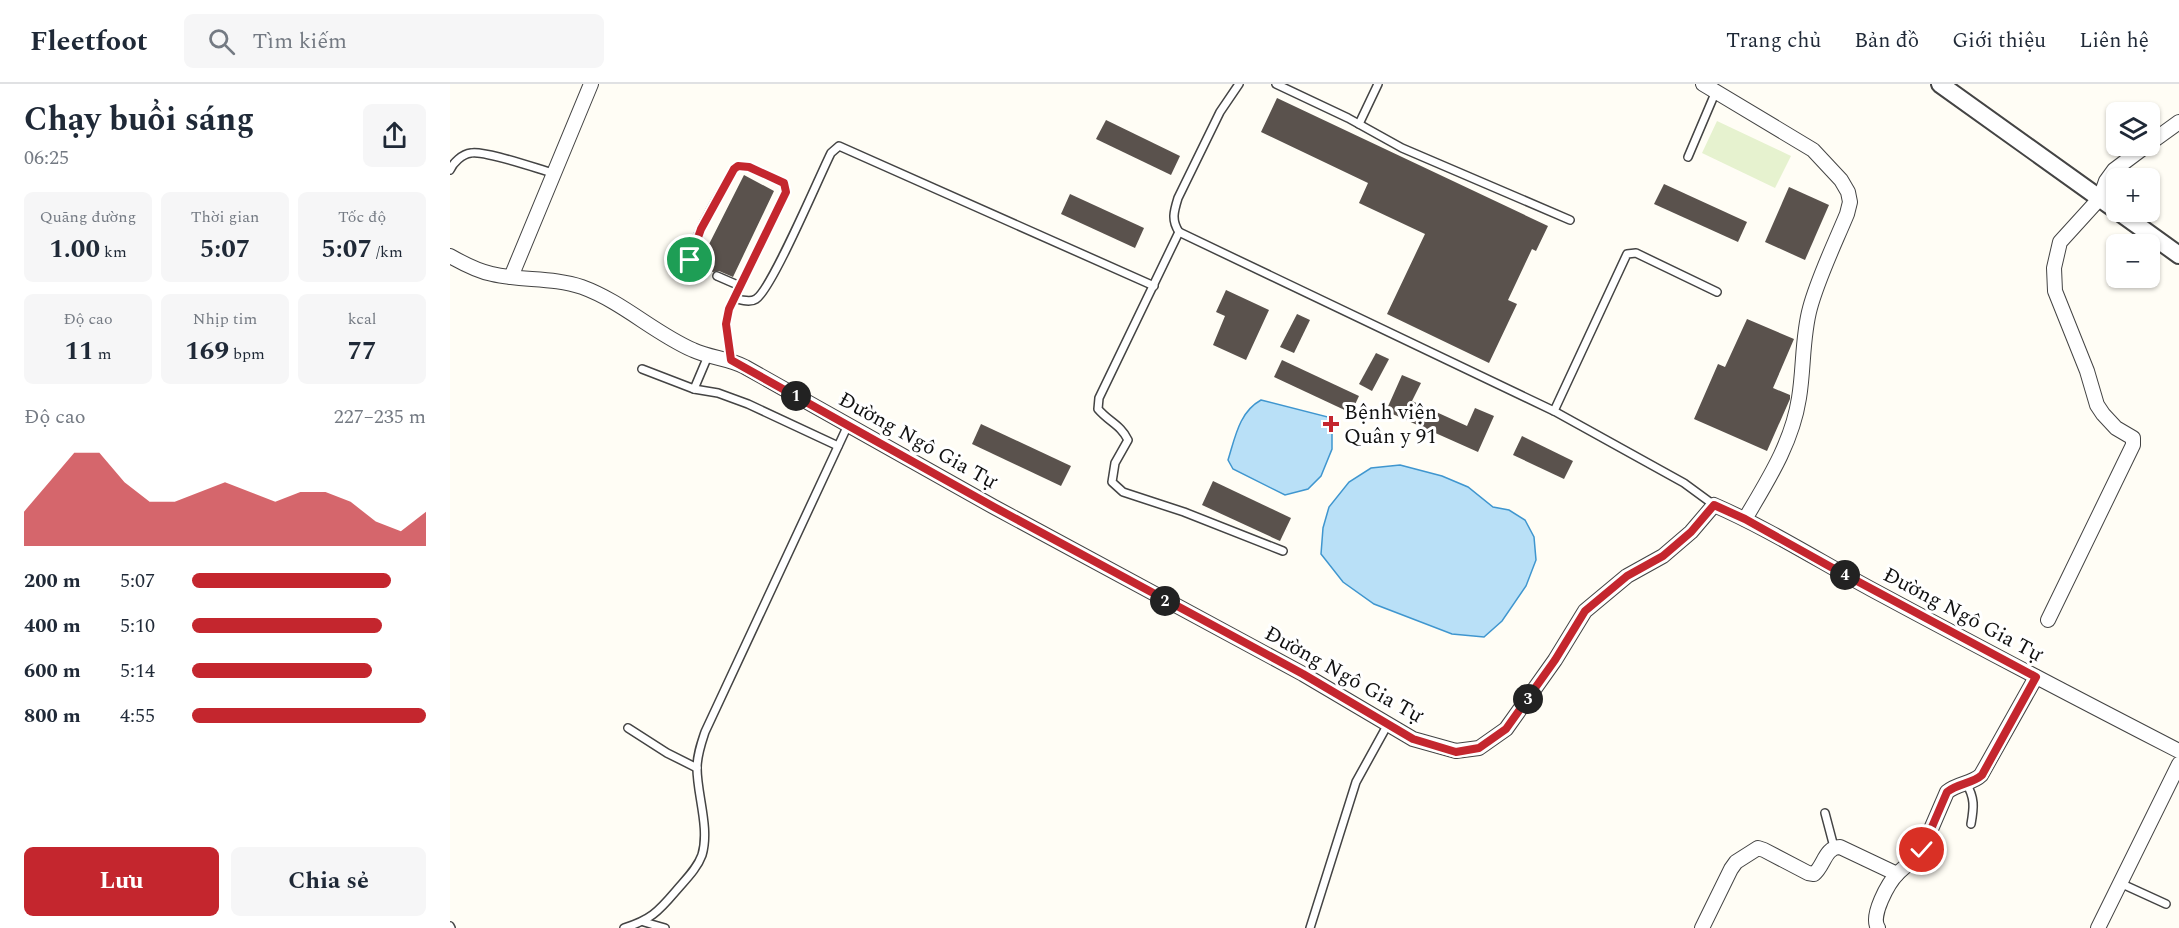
<!DOCTYPE html>
<html lang="vi">
<head>
<meta charset="utf-8">
<style>
  :root { --surface:#fff; --page:#f6f6f7; --text:#1f2937; --muted:#747a83; --line:#e0e1e3; --accent:#c4262e }
  body { margin:0; font-family:Spectral,serif; background:var(--page); color:var(--text); height:100vh; display:flex; flex-direction:column; font-size:22px; white-space:nowrap }
  * { box-sizing:border-box; margin:0 }
  p { font-size:20px; color:var(--muted) }
  .icon { flex:none; width:33px; height:33px; fill:none; stroke:currentColor; stroke-width:2; stroke-linecap:round; stroke-linejoin:round }
  .map { position:relative; flex:1; overflow:hidden }
  .drawer { display:flex; flex-direction:column; background:var(--surface); width:450px }
  .drawer>* { flex:none }
  .fabs { position:absolute; left:1656px; top:18px; display:grid; gap:12px }
  .fabs a { display:grid; place-items:center; width:54px; height:54px; border-radius:9px; background:var(--surface); box-shadow:0 2px 4px #0004; font-size:30px }
  .pin { position:absolute; display:grid; place-items:center; width:51px; height:51px; color:#fff; margin:-26px; border:3px solid #fff; border-radius:50%; box-shadow:0 2px 6px #0007 }
  .km { position:absolute; width:30px; height:30px; margin:-15px; border-radius:50%; background:#222; color:#fff; font-size:16px; line-height:30px; text-align:center }
  .round { display:grid; place-items:center; flex:none; width:63px; height:63px; border-radius:9px; background:var(--page) }
  .overview { display:flex; align-items:center; justify-content:space-between; height:102px; padding:0 24px }
  h1 { font-size:33px; font-weight:700; line-height:45px }
  .metrics { display:grid; grid-template-columns:repeat(3,1fr); gap:9px; height:102px; padding:6px 24px }
  .metrics div { display:grid; align-content:center; border-radius:9px; background:var(--page); text-align:center }
  .metrics b { font-size:26px; font-weight:700 }
  .metrics small { font-size:16px; font-weight:400 }
  .metrics p { font-size:16px }
  .chart { height:168px; padding:12px 24px }
  .chart p { display:flex; justify-content:space-between }
  .chart svg { width:100%; height:108px; margin-top:6px; fill:var(--accent); opacity:.7 }
  .primary-button { display:flex; gap:12px; margin-top:auto; padding:12px 24px }
  .primary-button a { flex:1; height:69px; border-radius:9px; background:var(--accent); color:#fff; font-size:24px; font-weight:700; line-height:69px; text-align:center }
  .primary-button a+a { background:var(--page); color:var(--text) }
  ul { padding:0 24px; list-style:none; font-size:20px }
  li { display:grid; grid-template-columns:96px 72px 1fr; align-items:center; height:45px }
  li i { height:15px; border-radius:8px; background:var(--accent) }
  header { display:flex; align-items:center; gap:36px; box-sizing:border-box; height:84px; padding:0 30px; background:var(--surface); border-bottom:2px solid var(--line) }
  header strong { font-size:28px }
  nav { display:flex; gap:33px; margin-inline-start:auto; font-size:21px }
  .search { width:420px; height:54px; background:var(--page); display:flex; align-items:center; gap:15px; box-sizing:border-box; padding:0 21px; border-radius:9px; color:var(--muted); font-size:22px }
  main { display:flex; flex:1; min-height:0 }
  .map>svg:first-child { display:block }
  .pitch { fill:#e6f2cf }
  .water { fill:#b9e0f7; stroke:#3f96cf; stroke-width:1.5 }
  .building { fill:#5a524d }
  .lines { fill:none; stroke-linecap:round; stroke-linejoin:round }
  .service-casing { stroke:#444; stroke-width:10 }
  .minor-casing { stroke:#444; stroke-width:16 }
  .tertiary-casing { stroke:#444; stroke-width:20 }
  .service { stroke:#fff; stroke-width:7 }
  .minor { stroke:#fff; stroke-width:14 }
  .tertiary { stroke:#fff; stroke-width:16 }
  .route-casing { stroke:#fff; stroke-width:12 }
  .route { stroke:#c4262e; stroke-width:8 }
  .poi-dot { fill:#c4262e; stroke:#fff; stroke-width:2 }
  .labels { text-anchor:middle; stroke-width:6; stroke-linejoin:round; paint-order:stroke }
  .poi-label { font-size:21px; fill:#111; stroke:#fff; text-anchor:start }
  .street-label { font-size:21px; fill:#111; stroke:#fff }
</style>
</head>
<body>
<header>
<strong>Fleetfoot</strong>
<div class="search"><svg class="icon" aria-label="search" viewBox="0 0 24 24"><circle cx="10" cy="10" r="6"/><path d="M15 15l6 6"/></svg>Tìm kiếm</div>
<nav><a>Trang chủ</a><a>Bản đồ</a><a>Giới thiệu</a><a>Liên hệ</a></nav>
</header>
<main>
<section class="drawer">
<div class="overview"><div><h1>Chạy buổi sáng</h1><p>06:25</p></div><a class="round"><svg class="icon" aria-label="share" viewBox="0 0 24 24"><path d="M12 15V3M7 8l5-5 5 5M5 13v7h14v-7"/></svg></a></div>
<div class="metrics">
<div><p>Quãng đường</p><b>1.00<small> km</small></b></div>
<div><p>Thời gian</p><b>5:07</b></div>
<div><p>Tốc độ</p><b>5:07<small> /km</small></b></div>
</div>
<div class="metrics">
<div><p>Độ cao</p><b>11<small> m</small></b></div>
<div><p>Nhịp tim</p><b>169<small> bpm</small></b></div>
<div><p>kcal</p><b>77</b></div>
</div>
<div class="chart"><p><span>Độ cao</span>227–235 m</p>
<svg viewBox="0 0 160 44" preserveAspectRatio="none"><path d="M0 44V30L10 18L20 6L30 6L40 18L50 26L60 26L70 22L80 18L90 22L100 26L110 22L120 22L130 26L140 34L150 38L160 30V44z"/></svg>
</div>
<ul>
<li><b>200 m</b>5:07<i style="width:85%"></i></li>
<li><b>400 m</b>5:10<i style="width:81%"></i></li>
<li><b>600 m</b>5:14<i style="width:77%"></i></li>
<li><b>800 m</b>4:55<i style="width:100%"></i></li>
</ul>
<div class="primary-button"><a>Lưu</a><a>Chia sẻ</a></div>
</section>
<div class="map">
<svg width="1729" height="844" viewBox="0 0 1729 844">
  <rect width="100%" height="100%" fill="#fffdf5"/>
  <polygon class="pitch" points="1267,37 1341,72 1325,104 1252,69"/>
  <g class="water">
    <path d="M811 316 878 333 882 347V365L871 392 858 405 835 411 783 385 778 376C785 354 789 328 811 316Z"/>
    <polygon points="950,381 992,392 1018,403 1043,423 1059,426 1075,436 1084,453 1086,476 1076,502 1052,537 1034,553 1002,550 924,520 893,498 871,470 873,444 879,423 899,398 921,384"/>
  </g>
  <g class="building">
    <polygon points="827,14 1098,142 1086,167 1082,165 1058,216 1067,220 1039,279 937,230 975,150 909,119 918,99 811,48"/>
    <polygon points="656,36 730,72 721,91 646,55"/>
    <polygon points="294,91 324,107 283,193 269,187 263,188 254,183 250,178"/>
    <polygon points="1214,100 1297,138 1288,158 1204,120"/>
    <polygon points="1339,103 1379,121 1355,176 1315,158"/>
    <polygon points="620,110 694,144 685,164 611,130"/>
    <polygon points="776,206 819,226 796,276 763,261 775,232 766,228"/>
    <polygon points="847,230 860,236 844,269 830,263"/>
    <polygon points="1297,235 1344,255 1323,304 1340,311 1340,315 1317,367 1244,335 1268,280 1275,283"/>
    <polygon points="926,269 939,275 922,307 909,300"/>
    <polygon points="832,276 909,312 901,329 824,293"/>
    <polygon points="952,291 971,299 962,317 1017,342 1025,324 1044,332 1028,368 936,327"/>
    <polygon points="531,340 621,382 611,402 522,360"/>
    <polygon points="1072,352 1123,377 1114,395 1063,371"/>
    <polygon points="763,397 841,434 830,457 752,421"/>
  </g>
  <g class="lines">
    <defs>
      <g id="service">
        <path d="M789 0 770 28 728 114C724 127 721 136 729 148L1104 327 1234 399 1264 421"/>
        <polyline points="826,0 898,34 952,64 1120,136"/>
        <polyline points="909,40 928,0"/>
        <polyline points="1238,73 1266,7"/>
        <path d="M0 86C3 79 12 70 21 69 34 66 88 85 103 89"/>
        <path d="M729 148 649 314 648 325C659 338 671 341 678 356L665 379 662 398 673 408 734 428 833 467"/>
        <path d="M248 183 241 179C238 158 273 106 284 85L288 82 299 83 334 99 336 108 279 225 276 240 281 276"/>
        <polyline points="267,192 290,202"/>
        <path d="M284 214C291 216 300 219 306 215 322 205 369 93 381 69L389 62 704 202"/>
        <polyline points="192,285 244,305 268,309 298,320 388,362"/>
        <polyline points="244,305 258,272"/>
        <polyline points="1104,327 1177,170 1186,169 1267,208"/>
        <polyline points="178,644 217,669 247,684"/>
        <path d="M1516 699C1525 714 1524 723 1521 740"/>
        <polyline points="1375,729 1384,763"/>
        <polyline points="1670,799 1716,820"/>
        <polyline points="194,838 215,844"/>
        <polyline points="0,842 1,844"/>
        <path d="M174 844C200 836 208 828 225 808 235 796 247 785 252 771 260 744 247 711 247 684 247 671 251 660 255 648L398 341"/>
        <polyline points="860,844 906,698 938,640"/>
      </g>
      <g id="minor">
        <path d="M1253 0 1363 66 1391 96 1398 108 1400 118 1397 130C1385 159 1368 194 1360 224 1352 253 1354 284 1349 314 1342 359 1318 396 1295 435"/>
        <polyline points="1700,59 1729,38"/>
        <path d="M0 172C14 180 27 187 42 190 72 197 103 193 132 203 173 218 204 249 243 266 260 274 278 274 295 283L544 423 853 590 963 655 1006 667 1029 664 1056 645 1105 576 1135 527 1177 492 1213 472 1241 448 1264 421C1319 445 1369 477 1421 505 1523 560 1626 614 1729 667"/>
        <polyline points="61,193 141,0"/>
        <polyline points="1598,536 1683,361 1683,354 1666,344 1653,330 1647,321 1637,287 1605,207 1604,184 1610,158 1650,114 1656,97 1664,86 1696,62"/>
        <path d="M1252 844 1281 785 1286 778 1308 764 1314 766 1358 789 1364 790C1374 782 1375 763 1390 763L1447 790"/>
        <path d="M1428 844C1420 832 1438 799 1448 789 1456 781 1465 776 1472 766L1497 708C1508 699 1522 700 1531 691L1586 593"/>
        <polyline points="1648,844 1729,680"/>
      </g>
      <g id="tertiary">
        <polyline points="1490,0 1666,126"/>
        <polyline points="1669,128 1729,171"/>
      </g>
    </defs>
    <use href="#service" class="service-casing"/>
    <use href="#minor" class="minor-casing"/>
    <use href="#tertiary" class="tertiary-casing"/>
    <use href="#service" class="service"/>
    <use href="#minor" class="minor"/>
    <use href="#tertiary" class="tertiary"/>
  </g>
  <g class="lines">
    <defs>
      <path id="route" d="M240 176 251 145 284 85 288 82 299 83 334 99 336 108 279 225 276 240 281 276 544 423 853 590 963 655 1006 668 1029 664 1056 645 1105 576 1135 527 1177 492 1213 472 1241 448 1264 421 1295 435 1379 482 1586 593 1532 691C1522 700 1508 699 1497 708L1472 766"/>
    </defs>
    <use href="#route" class="route-casing"/>
    <use href="#route" class="route"/>
  </g>
  <path class="poi-dot" d="M878 331h6v6h6v6h-6v6h-6v-6h-6v-6h6z"/>
  <g class="labels">
    <g class="poi-label">
      <text x="894" y="335">Bệnh viện<tspan x="894" dy="24">Quân y 91</tspan></text>
    </g>
    <g class="street-label">
      <text transform="translate(468 356) rotate(29)" y="7">Đường Ngô Gia Tự</text>
      <text transform="translate(1513 530) rotate(28)" y="7">Đường Ngô Gia Tự</text>
      <text transform="translate(894 590) rotate(29)" y="7">Đường Ngô Gia Tự</text>
    </g>
  </g>
</svg>
<div class="fabs">
<a><svg class="icon" aria-label="layers" viewBox="0 0 24 24"><path d="M12 4l9 5-9 5-9-5zM3 14l9 5 9-5"/></svg></a>
<a>+</a>
<a>−</a>
</div>
<div class="pin" style="left:240px;top:176px;background:#1e9e55"><svg class="icon" aria-label="arrive" viewBox="0 0 24 24"><path d="M6 21V4h12l-3 4 3 4H6"/></svg></div>
<div class="pin" style="left:1472px;top:766px;background:#d93025"><svg class="icon" aria-label="check" viewBox="0 0 24 24"><path d="M5 12l5 5 9-10"/></svg></div>
<b class="km" style="left:346px;top:312px">1</b>
<b class="km" style="left:715px;top:517px">2</b>
<b class="km" style="left:1078px;top:615px">3</b>
<b class="km" style="left:1395px;top:491px">4</b>
</div>
</main>
</body>
</html>
